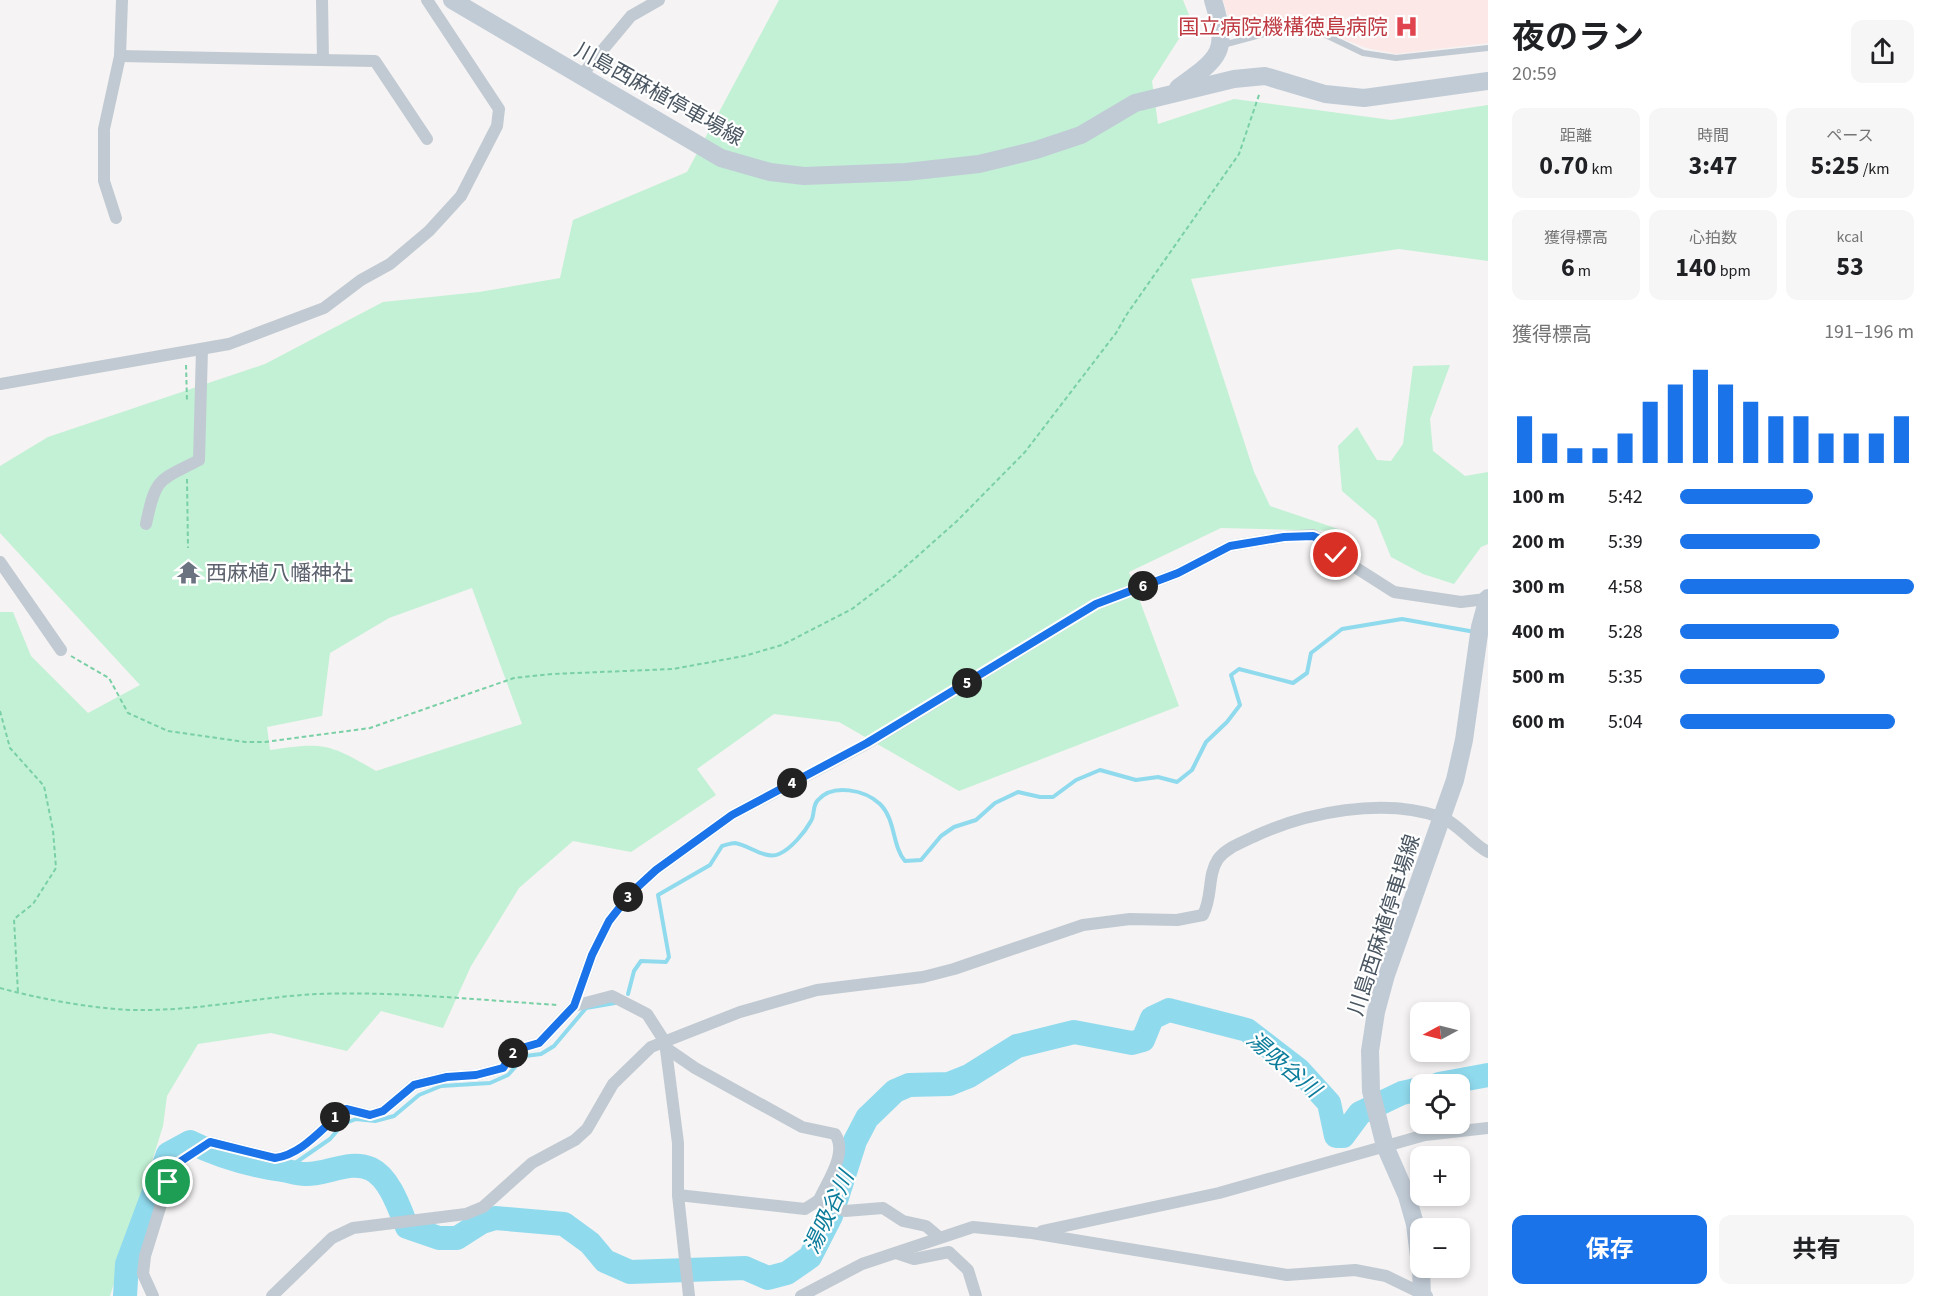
<!DOCTYPE html>
<html lang="ja">
<head>
<meta charset="utf-8">
<style>
  :root { --surface:#fff; --page:#f6f6f6; --text:#202124; --muted:#757577; --accent:#1a73e8 }
  body { margin:0; font-family:"Source Sans 3","Noto Sans JP",sans-serif; background:var(--page); color:var(--text); height:100vh; display:flex; flex-direction:column; font-size:22px; white-space:nowrap }
  * { box-sizing:border-box; margin:0 }
  p { font-size:20px; color:var(--muted) }
  .icon { flex:none; width:33px; height:33px; fill:none; stroke:currentColor; stroke-width:2; stroke-linecap:round; stroke-linejoin:round }
  .map { position:relative; flex:1; overflow:hidden }
  .sheet { display:flex; flex-direction:column; background:var(--surface); width:450px }
  .sheet>* { flex:none }
  .needle { width:39px; rotate:263deg }
  .tools { position:absolute; left:1410px; top:1002px; display:grid; gap:12px }
  .tools a { display:grid; place-items:center; width:60px; height:60px; border-radius:12px; background:var(--surface); box-shadow:0 3px 9px #0003; font-size:30px }
  .pin { position:absolute; display:grid; place-items:center; width:51px; height:51px; color:#fff; margin:-26px; border:3px solid #fff; border-radius:50%; box-shadow:0 2px 6px #0007 }
  .km { position:absolute; width:30px; height:30px; margin:-15px; border-radius:50%; background:#222; color:#fff; font-size:16px; line-height:30px; text-align:center }
  .round { display:grid; place-items:center; flex:none; width:63px; height:63px; border-radius:12px; background:var(--page) }
  .overview { display:flex; align-items:center; justify-content:space-between; height:102px; padding:0 24px }
  h1 { font-size:33px; font-weight:700; line-height:45px }
  .figures { display:grid; grid-template-columns:repeat(3,1fr); gap:9px; height:102px; padding:6px 24px }
  .figures div { display:grid; align-content:center; border-radius:12px; background:var(--page); text-align:center }
  .figures b { font-size:26px; font-weight:700 }
  .figures small { font-size:16px; font-weight:400 }
  .figures p { font-size:16px }
  .chart { height:168px; padding:12px 24px }
  .chart p { display:flex; justify-content:space-between }
  .chart svg { width:100%; height:108px; margin-top:6px; stroke:var(--accent); stroke-width:6 }
  .primary-button { display:flex; gap:12px; margin-top:auto; padding:12px 24px }
  .primary-button a { flex:1; height:69px; border-radius:12px; background:var(--accent); color:#fff; font-size:24px; font-weight:700; line-height:69px; text-align:center }
  .primary-button a+a { background:var(--page); color:var(--text) }
  ul { padding:0 24px; list-style:none; font-size:20px }
  li { display:grid; grid-template-columns:96px 72px 1fr; align-items:center; height:45px }
  li i { height:15px; border-radius:8px; background:var(--accent) }
  main { display:flex; flex:1; min-height:0 }
  .map>svg:first-child { display:block }
  .medical { fill:#fce8e6 }
  .green { fill:#c3f1d5; fill-rule:evenodd }
  .lines { fill:none; stroke-linecap:round; stroke-linejoin:round }
  .stream { stroke:#90daee; stroke-width:4 }
  .river { stroke:#90daee; stroke-width:24 }
  .path { stroke:#7ad0a6; stroke-width:2; stroke-dasharray:4.5 3; stroke-linecap:butt }
  .lane { stroke:#c1cad2; stroke-width:6 }
  .street { stroke:#c1cad2; stroke-width:12 }
  .secondary { stroke:#c1cbd6; stroke-width:18 }
  .route-casing { stroke:#fff; stroke-width:12 }
  .route { stroke:#1a73e8; stroke-width:8 }
  .labels { text-anchor:middle; stroke-width:4.5; stroke-linejoin:round; paint-order:stroke }
  .health-label { font-size:21px; fill:#be3a42; stroke:#fff; text-anchor:end }
  .street-label { font-size:21px; fill:#4a5661; stroke:#fff }
  .worship-label { font-size:21px; fill:#5b616d; stroke:#fff; text-anchor:start }
  .water-label { font-size:22px; font-style:italic; fill:#0c7c9b; stroke:#fff }
</style>
</head>
<body>
<main>
<div class="map">
<svg width="1488" height="1296" viewBox="0 0 1488 1296">
  <rect width="100%" height="100%" fill="#f5f3f3"/>
  <polygon class="medical" points="1223,0 1488,0 1488,43 1396,54 1367,48 1343,39 1321,25 1308,22 1289,22 1243,37 1232,29"/>
  <g class="green">
    <path d="M779 0H1183L1191 20 1152 81 1158 124 1234 99 1391 120 1488 105V261L1399 249 1191 279 1254 472 1270 506 1344 531 1221 528 1129 572 1179 706 959 791 839 722 774 714 697 769 716 795 631 852 573 841 519 888 471 966 443 1028 381 1011 347 1051 271 1033 198 1044 167 1096 163 1126 110 1296H0V612H13L31 656 88 713 140 685 0 533V466L48 437 265 364 383 302 479 292 560 278 573 220 687 172ZM472 588 522 724 376 771C329 743 323 742 270 750L267 727 322 716 330 653 389 618Z"/>
    <polygon points="1450,365 1430,419 1433,451 1465,476 1488,472 1488,544 1481,547 1454,584 1423,574 1391,557 1376,520 1342,491 1338,446 1357,427 1377,460 1391,461 1403,444 1413,366"/>
  </g>
  <g class="lines">
    <g class="stream">
      <path d="M628 994 634 971 641 961 666 962 669 957 658 895 710 865 722 846C726 845 731 843 735 843 749 845 765 860 779 854 791 849 805 832 811 821 815 815 812 806 818 800 833 783 865 790 880 804 896 820 892 846 905 861L921 860 941 836 954 827 976 820 995 803 1018 792 1040 797H1053L1076 780 1100 770 1136 780 1158 777 1177 782 1192 770 1206 742 1227 722 1240 705 1231 675 1239 669 1293 683 1307 673 1311 653 1342 629 1402 619 1475 632"/>
      <polyline points="285,1170 330,1139 343,1124 356,1119 375,1121 394,1116 419,1095 441,1086 490,1083 508,1075 525,1056 541,1054 554,1046 586,1008 615,1003"/>
    </g>
    <g class="river">
      <polyline points="1439,1084 1488,1075"/>
      <path d="M125 1296 127 1264 168 1154 190 1142C220 1157 249 1165 282 1170 289 1171 297 1174 305 1174 327 1175 349 1159 371 1169 390 1178 400 1210 407 1227L439 1238H457L482 1222 495 1218 564 1224 590 1243 605 1261 630 1272 745 1268 768 1278 787 1273 810 1257 831 1216 855 1141 867 1118 895 1091 909 1085 949 1084 969 1076 1017 1046 1074 1032 1132 1043 1143 1040 1152 1018 1169 1010 1247 1030 1299 1070 1329 1103 1336 1136H1343L1360 1113 1402 1093 1420 1089"/>
    </g>
    <g class="path">
      <polyline points="186,365 187,401"/>
      <polyline points="187,479 188,548"/>
      <polyline points="71,656 109,678 128,713 168,731 245,742 265,742 370,728 514,678 552,674 673,669 744,656 782,645 852,609 895,576 957,521 1025,452 1116,333 1127,314 1239,154 1260,92"/>
      <polyline points="0,711 10,748 44,786 53,830 56,868 33,904 14,919 18,993"/>
      <path d="M0 988C40 999 103 1011 144 1010 202 1010 259 997 317 994 398 991 477 1000 558 1005"/>
    </g>
    <polyline class="lane" points="1223,45 1294,26 1307,26 1363,53 1396,58 1488,48"/>
    <g class="street">
      <polyline points="322,0 323,60"/>
      <polyline points="120,56 375,61 427,139"/>
      <polyline points="581,76 631,16 659,0"/>
      <polyline points="116,218 104,181 104,129 120,56 122,0"/>
      <polyline points="0,384 229,344 324,308 361,280 390,264 429,231 461,196 497,126 499,109 427,0"/>
      <path d="M146 524C156 476 159 481 199 460L202 349"/>
      <polyline points="0,562 61,650"/>
      <polyline points="574,1006 612,996 647,1014 665,1042 678,1143 678,1195 689,1296"/>
      <path d="M666 1048 695 1068 802 1127 835 1134C848 1153 828 1180 819 1200"/>
      <polyline points="678,1195 805,1209 819,1200 845,1211 883,1208 903,1221 926,1226 939,1237"/>
      <polyline points="1042,1231 1219,1193 1425,1135 1488,1128"/>
      <polyline points="896,1253 914,1259 949,1252 968,1270 976,1296"/>
      <path d="M153 1296 143 1274 145 1256 168 1182 175 1165 210 1142 275 1158C304 1154 324 1125 346 1109L370 1115 383 1111 414 1085 447 1077 476 1075 503 1068 515 1050 539 1043 574 1006 592 955 609 921 631 893 656 870 732 815 868 743 1096 604 1178 573 1230 546 1284 537 1313 535 1324 541 1336 555 1394 592 1461 602 1486 599"/>
      <path d="M272 1296 332 1238 353 1228 466 1214 483 1207 532 1163 575 1140 587 1129 613 1084 651 1047 740 1012 817 990 923 977 954 969 1083 925 1130 919 1177 920 1203 915C1213 896 1207 876 1218 859 1226 848 1241 843 1253 837 1306 812 1384 797 1440 817 1458 823 1471 843 1488 852"/>
      <polyline points="801,1296 862,1264 973,1227 1032,1233 1287,1275 1355,1270 1386,1276 1427,1296"/>
    </g>
    <g class="secondary">
      <polyline points="452,0 721,158 770,172 804,176 906,172 979,164 1036,150 1081,135 1135,103 1234,79 1265,76 1325,94 1364,98 1488,81"/>
      <path d="M1178 88C1221 57 1229 52 1213 0"/>
      <polyline points="1420,1265 1415,1224 1407,1196 1385,1146 1371,1091 1370,1051 1376,1012 1386,975 1455,780 1464,740 1480,627 1488,598"/>
      <polyline points="1421,1268 1422,1296"/>
    </g>
  </g>
  <g class="lines">
    <defs>
      <path id="route" d="M168 1182 175 1165 210 1142 275 1158C304 1154 324 1125 346 1109L370 1115 383 1111 414 1085 447 1077 476 1075 503 1068 515 1050 539 1043 574 1006 592 955 609 921 631 893 656 870 732 815 867 743 1096 604 1178 573 1230 546 1284 537 1313 536 1324 541 1336 555"/>
    </defs>
    <use href="#route" class="route-casing"/>
    <use href="#route" class="route"/>
  </g>
  <defs>
    <symbol id="hospital-bare" viewBox="-9 -9 18 18"><path d="M-5-5h3v3.5h4V-5h3V5h-3V1.5h-4V5h-3Z" fill="#e0444e" stroke="#fff" stroke-width="2.5" paint-order="stroke"/></symbol>
    <symbol id="temple-bare" viewBox="-9 -9 18 18"><path d="M0-6L5-2H3V0L6.5 2.5H4V6H1.5V3h-3V6H-4V2.5H-6.5L-3 0V-2H-5Z" fill="#6b7280" stroke="#fff" stroke-width="2.5" paint-order="stroke"/></symbol>
  </defs>
  <g fill-rule="evenodd">
    <use href="#hospital-bare" x="1390" y="10" width="33" height="33"/>
    <use href="#temple-bare" x="172" y="556" width="33" height="33"/>
  </g>
  <g class="labels">
    <g class="health-label">
      <text x="1388" y="34">国立病院機構徳島病院</text>
    </g>
    <g class="street-label">
      <text transform="translate(659 94) rotate(29)" y="7">川島西麻植停車場線</text>
      <text transform="translate(1384 925) rotate(-72)" y="7">川島西麻植停車場線</text>
    </g>
    <g class="worship-label">
      <text x="206" y="580">西麻植八幡神社</text>
    </g>
    <g class="water-label">
      <text transform="translate(1284 1064) rotate(40)" y="8">湯吸谷川</text>
      <text transform="translate(828 1212) rotate(-65)" y="8">湯吸谷川</text>
    </g>
  </g>
</svg>
<div class="tools">
<a><svg class="needle" viewBox="-14 -14 28 28"><path d="M0-13l5 13h-10z" fill="#e53935"/><path d="M0 13l5-13h-10z" fill="#757577"/></svg></a>
<a><svg class="icon" aria-label="locate" viewBox="0 0 24 24"><circle cx="12" cy="12" r="6"/><path d="M12 2v4M12 18v4M2 12h4M18 12h4"/></svg></a>
<a>+</a>
<a>−</a>
</div>
<div class="pin" style="left:168px;top:1182px;background:#1e9e55"><svg class="icon" aria-label="arrive" viewBox="0 0 24 24"><path d="M6 21V4h12l-3 4 3 4H6"/></svg></div>
<div class="pin" style="left:1336px;top:555px;background:#d93025"><svg class="icon" aria-label="check" viewBox="0 0 24 24"><path d="M5 12l5 5 9-10"/></svg></div>
<b class="km" style="left:335px;top:1117px">1</b>
<b class="km" style="left:513px;top:1053px">2</b>
<b class="km" style="left:628px;top:897px">3</b>
<b class="km" style="left:792px;top:783px">4</b>
<b class="km" style="left:967px;top:683px">5</b>
<b class="km" style="left:1143px;top:586px">6</b>
</div>
<section class="sheet">
<div class="overview"><div><h1>夜のラン</h1><p>20:59</p></div><a class="round"><svg class="icon" aria-label="share" viewBox="0 0 24 24"><path d="M12 15V3M7 8l5-5 5 5M5 13v7h14v-7"/></svg></a></div>
<div class="figures">
<div><p>距離</p><b>0.70<small> km</small></b></div>
<div><p>時間</p><b>3:47</b></div>
<div><p>ペース</p><b>5:25<small> /km</small></b></div>
</div>
<div class="figures">
<div><p>獲得標高</p><b>6<small> m</small></b></div>
<div><p>心拍数</p><b>140<small> bpm</small></b></div>
<div><p>kcal</p><b>53</b></div>
</div>
<div class="chart"><p><span>獲得標高</span>191–196 m</p>
<svg viewBox="0 0 160 44" preserveAspectRatio="none"><path d="M5 44V25M15 44V32M25 44V38M35 44V38M45 44V32M55 44V19M65 44V12M75 44V6M85 44V12M95 44V19M105 44V25M115 44V25M125 44V32M135 44V32M145 44V32M155 44V25"/></svg>
</div>
<ul>
<li><b>100 m</b>5:42<i style="width:57%"></i></li>
<li><b>200 m</b>5:39<i style="width:60%"></i></li>
<li><b>300 m</b>4:58<i style="width:100%"></i></li>
<li><b>400 m</b>5:28<i style="width:68%"></i></li>
<li><b>500 m</b>5:35<i style="width:62%"></i></li>
<li><b>600 m</b>5:04<i style="width:92%"></i></li>
</ul>
<div class="primary-button"><a>保存</a><a>共有</a></div>
</section>
</main>
</body>
</html>
